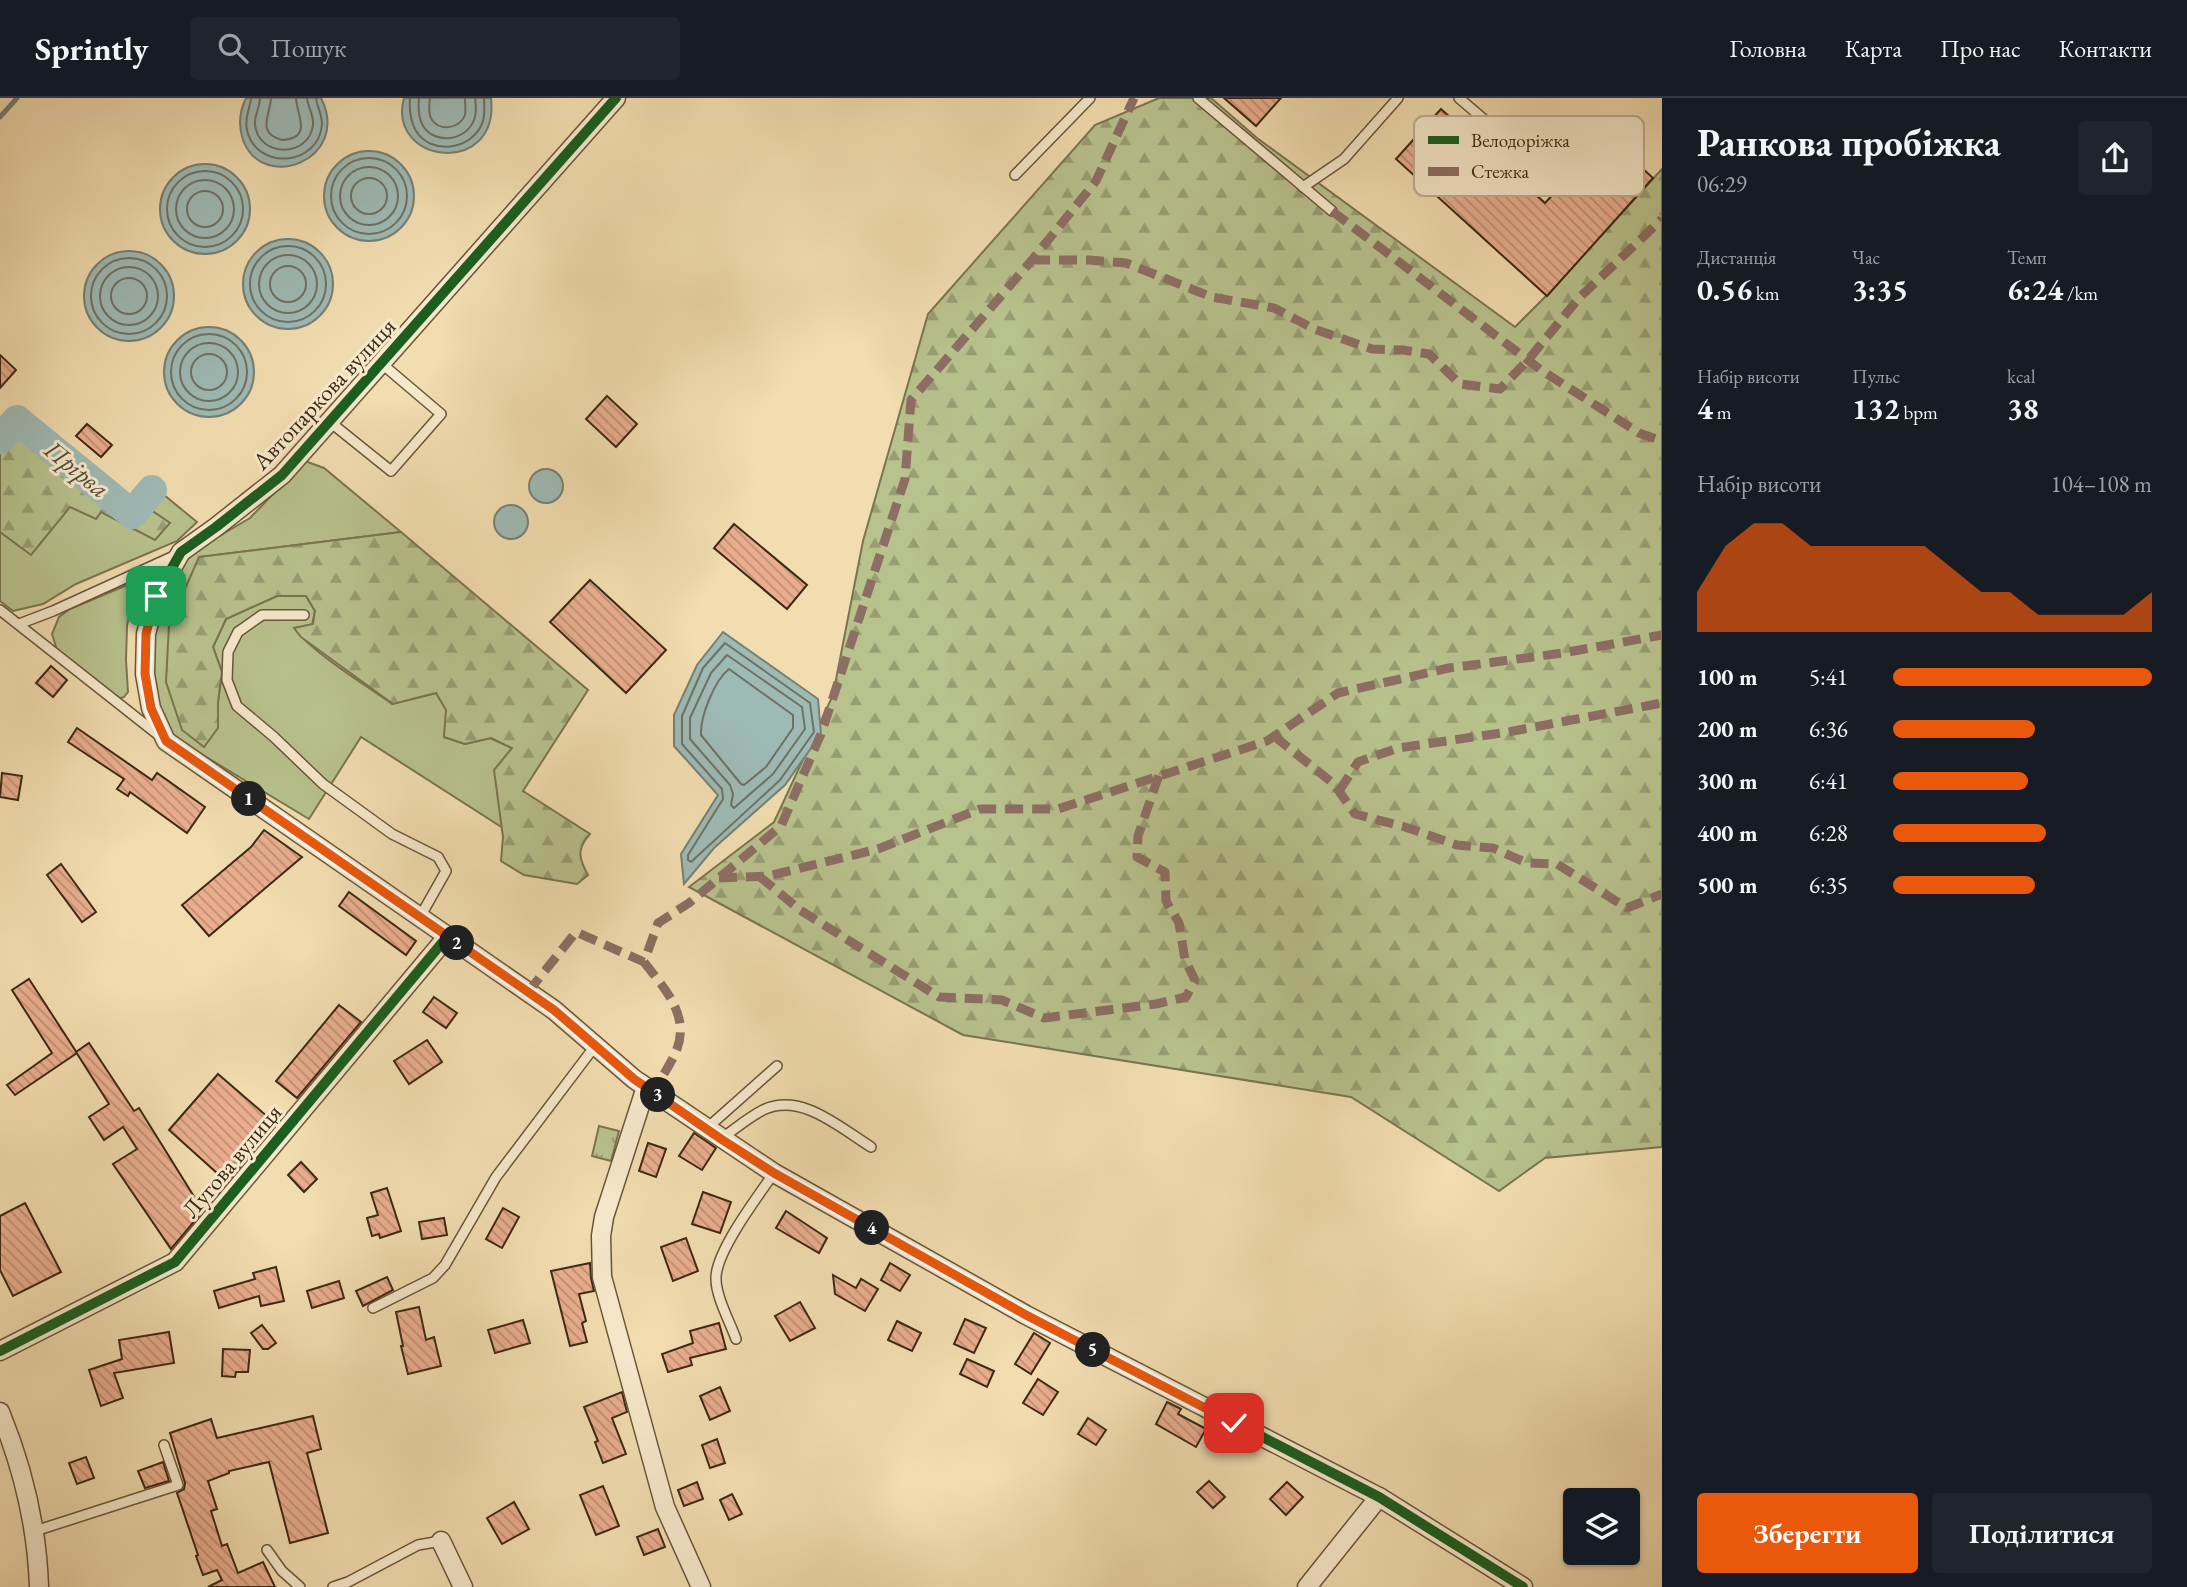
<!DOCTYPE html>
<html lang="uk">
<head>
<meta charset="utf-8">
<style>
  :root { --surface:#171b24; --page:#20242c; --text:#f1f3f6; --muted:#9ea1a6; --line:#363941; --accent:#ea580c }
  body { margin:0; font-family:"EB Garamond",serif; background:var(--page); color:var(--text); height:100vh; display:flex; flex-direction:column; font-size:26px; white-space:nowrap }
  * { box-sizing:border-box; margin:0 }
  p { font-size:23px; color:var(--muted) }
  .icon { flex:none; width:38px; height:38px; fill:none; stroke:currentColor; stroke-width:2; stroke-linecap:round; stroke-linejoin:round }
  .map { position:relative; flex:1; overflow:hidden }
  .drawer { display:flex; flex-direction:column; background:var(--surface); width:525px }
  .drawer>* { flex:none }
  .tools { position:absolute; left:1563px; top:1390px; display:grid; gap:14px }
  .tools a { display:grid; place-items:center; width:77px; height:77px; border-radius:7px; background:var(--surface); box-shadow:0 2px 5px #0004; font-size:35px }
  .pin { position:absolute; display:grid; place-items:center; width:60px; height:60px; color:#fff; margin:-30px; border-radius:14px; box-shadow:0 4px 10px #0006 }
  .km { position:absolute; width:35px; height:35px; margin:-18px; border-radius:50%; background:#222; color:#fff; font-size:19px; line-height:35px; text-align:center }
  .round { display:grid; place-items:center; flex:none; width:74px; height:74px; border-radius:7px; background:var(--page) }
  .summary { display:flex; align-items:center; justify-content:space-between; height:119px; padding:0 35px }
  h1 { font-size:38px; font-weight:700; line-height:52px }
  .figures { display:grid; grid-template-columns:repeat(3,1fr); gap:10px; height:119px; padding:7px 35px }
  .figures div { display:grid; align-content:center }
  .figures b { font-size:30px; font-weight:700 }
  .figures small { font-size:19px; font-weight:400 }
  .figures p { font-size:19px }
  .chart { height:196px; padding:14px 35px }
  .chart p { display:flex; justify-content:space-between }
  .chart svg { width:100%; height:126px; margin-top:7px; fill:var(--accent); opacity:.7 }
  .action { display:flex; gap:14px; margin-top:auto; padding:14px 35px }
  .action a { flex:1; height:80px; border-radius:7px; background:var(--accent); color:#fff; font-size:28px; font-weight:700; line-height:80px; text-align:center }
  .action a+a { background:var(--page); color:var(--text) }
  ul { padding:0 35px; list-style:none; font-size:23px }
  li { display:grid; grid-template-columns:112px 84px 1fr; align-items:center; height:52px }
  li i { height:18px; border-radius:9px; background:var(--accent) }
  header { display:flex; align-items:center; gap:42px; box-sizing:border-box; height:98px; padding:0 35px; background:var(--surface); border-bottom:2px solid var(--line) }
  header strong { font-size:33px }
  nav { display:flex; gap:38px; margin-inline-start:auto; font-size:24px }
  .search { width:490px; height:63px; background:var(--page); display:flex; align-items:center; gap:18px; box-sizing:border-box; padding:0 24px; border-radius:7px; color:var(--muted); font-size:26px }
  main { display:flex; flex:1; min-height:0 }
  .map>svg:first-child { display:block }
  .grass { fill:#b8c28d; stroke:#7a7550; stroke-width:2 }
  .forest { fill:url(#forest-firs); stroke:#7a7550; stroke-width:2 }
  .park { fill:url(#park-tufts); stroke:#7a7550; stroke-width:2 }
  .water { fill:#9ebab5; stroke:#778074; stroke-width:2 }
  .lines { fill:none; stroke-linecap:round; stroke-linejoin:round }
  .shore { stroke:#6e7164; stroke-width:2 }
  .stream { stroke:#778074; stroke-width:5 }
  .river { stroke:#9ebab5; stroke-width:30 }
  .building { fill:url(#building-back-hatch); stroke:#3d2812; stroke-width:2 }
  .service-casing { stroke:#6a553a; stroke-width:12 }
  .minor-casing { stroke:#6a553a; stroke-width:21 }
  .service { stroke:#f7e9cc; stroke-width:9 }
  .minor { stroke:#f7e9cc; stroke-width:18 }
  .quiet { stroke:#8d6e63; stroke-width:9; stroke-dasharray:18 9; stroke-linecap:butt }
  .cycleway-casing { stroke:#f7e9cc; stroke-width:15 }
  .cycleway { stroke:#1b5e20; stroke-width:10 }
  .route-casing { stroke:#fff; stroke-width:14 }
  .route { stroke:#ea580c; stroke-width:9 }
  .labels { text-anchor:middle; stroke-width:6; stroke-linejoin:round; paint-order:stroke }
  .street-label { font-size:24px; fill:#3d2812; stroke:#f7e9cc }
  .water-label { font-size:26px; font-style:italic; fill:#554c3b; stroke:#f7e9cc }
  .key { fill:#f7e9cc; stroke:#bfaf94; stroke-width:2 }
  .key-label { font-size:19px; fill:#3d2812 }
</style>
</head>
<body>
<header>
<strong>Sprintly</strong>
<div class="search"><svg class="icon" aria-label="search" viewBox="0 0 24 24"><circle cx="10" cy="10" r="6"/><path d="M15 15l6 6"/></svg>Пошук</div>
<nav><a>Головна</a><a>Карта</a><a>Про нас</a><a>Контакти</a></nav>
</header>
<main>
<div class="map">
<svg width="1662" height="1489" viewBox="0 0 1662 1489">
  <defs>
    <pattern id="forest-firs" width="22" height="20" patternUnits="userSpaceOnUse" patternTransform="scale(1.75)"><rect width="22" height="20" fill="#b8c28d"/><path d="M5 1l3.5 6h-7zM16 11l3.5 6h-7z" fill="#979e72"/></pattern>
    <pattern id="park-tufts" width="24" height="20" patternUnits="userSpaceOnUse" patternTransform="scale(1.75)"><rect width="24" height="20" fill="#b8c28d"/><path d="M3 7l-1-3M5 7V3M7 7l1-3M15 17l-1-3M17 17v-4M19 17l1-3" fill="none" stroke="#979e72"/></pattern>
    <pattern id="building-back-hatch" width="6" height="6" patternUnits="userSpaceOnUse" patternTransform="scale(1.75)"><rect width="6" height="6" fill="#eaae8e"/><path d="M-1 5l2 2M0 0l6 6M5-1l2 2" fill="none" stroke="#bf8e73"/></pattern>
  </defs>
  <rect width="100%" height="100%" fill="#f2ddb0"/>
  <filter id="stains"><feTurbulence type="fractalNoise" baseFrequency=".00286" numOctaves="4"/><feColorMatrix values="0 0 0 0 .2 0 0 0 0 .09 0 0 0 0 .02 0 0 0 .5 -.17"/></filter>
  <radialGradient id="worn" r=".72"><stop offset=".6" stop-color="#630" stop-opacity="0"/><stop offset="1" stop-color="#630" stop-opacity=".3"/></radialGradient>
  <g class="grass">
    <polygon points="38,330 147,417 164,397 197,424 177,443 76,486 43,506 13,513 0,503 0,374"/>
    <path d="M305 363 324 370 401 434 199 459 218 630V604L222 574 213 549 226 521 277 498H306L315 513 312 527 295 530C308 552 369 589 392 606L436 595 447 612 444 639 465 646 490 640 512 650 501 712 503 730 361 639 309 721 173 639 153 593 151 555 162 503 187 460 199 450 250 420Z"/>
    <polygon points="127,487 134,492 127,528 126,562 128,594 124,599 118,601 57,552 52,536 59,519 70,511"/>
  </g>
  <g class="forest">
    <polygon points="1159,0 1211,0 1257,40 1515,229 1547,197 1662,71 1662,1049 1545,1060 1499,1093 1351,999 963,937 689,789 774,724 833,597 863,443 928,216 1095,27"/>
    <polygon points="9,314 170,425 155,442 101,414 96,421 70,409 31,457 0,434 0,323"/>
    <path d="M401 434 588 592 523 693 590 736C576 751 579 761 588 777L577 786 524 777 501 763 503 739 494 672 512 650 491 640 465 646 444 639 446 612 436 595 393 606 301 539 294 530 313 526 315 513 306 498H277L226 521 213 549 222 574 218 604V630L204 649 182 632 166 584 169 527 199 459Z"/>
  </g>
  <polygon class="park" points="599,1028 619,1033 611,1063 592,1058"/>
  <g class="water">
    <path d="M246 0H321C352 61 263 96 243 42 238 27 239 14 246 0Z"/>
    <path d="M404 0H491C500 80 386 66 404 0Z"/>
    <circle cx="369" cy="98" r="45"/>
    <circle cx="205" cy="111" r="45"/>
    <circle cx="288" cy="186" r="45"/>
    <circle cx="129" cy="198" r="45"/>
    <circle cx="209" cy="274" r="45"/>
    <circle cx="546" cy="388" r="17"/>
    <circle cx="511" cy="424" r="17"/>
    <polygon points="723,534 818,601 821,636 785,687 714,750 684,786 681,756 718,697 674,648 674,617 697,567"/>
  </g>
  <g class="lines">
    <g class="shore">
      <path d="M251 0C250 11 244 20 247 32 256 73 319 69 322 26 322 16 317 9 316 0"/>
      <path d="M260 0C260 9 254 18 255 27 259 60 309 60 313 27 314 17 308 10 307 0"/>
      <path d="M271 0C270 18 256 35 282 42 313 40 297 18 296 0"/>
      <path d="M410 0C409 11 410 22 416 33 431 57 469 52 481 28 486 19 484 9 484 0"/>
      <path d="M419 0C418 10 418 19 423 28 435 47 466 43 474 22 477 15 476 7 475 0"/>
      <path d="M430 0C429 7 428 16 432 22 441 34 460 30 465 17 466 12 465 6 465 0"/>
      <circle cx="369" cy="98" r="38"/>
      <circle cx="369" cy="98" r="29"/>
      <circle cx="205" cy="111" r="38"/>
      <circle cx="369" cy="98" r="18"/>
      <circle cx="205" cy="111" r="29"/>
      <circle cx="205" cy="111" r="18"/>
      <circle cx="288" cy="186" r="38"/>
      <circle cx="288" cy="186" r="29"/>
      <circle cx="129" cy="198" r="38"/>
      <circle cx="288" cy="186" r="18"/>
      <circle cx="129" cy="198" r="29"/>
      <circle cx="129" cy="198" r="18"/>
      <circle cx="209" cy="274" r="38"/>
      <circle cx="209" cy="274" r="29"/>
      <circle cx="209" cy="274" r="18"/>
      <polygon points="725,545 810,605 814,634 780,682 691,764 688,762 688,757 723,701 722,691 682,646 682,618 703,570"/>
      <polygon points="727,557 802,609 805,631 773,676 734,710 731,707 733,696 730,687 690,641 690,620 711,575"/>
      <path d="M729 571 793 617V630L766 669 744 687 741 686 701 637C700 619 714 583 729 571Z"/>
    </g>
    <polyline class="stream" points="0,19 17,0"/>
    <polyline class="river" points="0,341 17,322 132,416 152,392"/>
  </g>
  <g class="building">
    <polygon points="1224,0 1281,0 1256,28"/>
    <polygon points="1441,11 1545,105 1607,38 1653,80 1547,198 1396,61"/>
    <polygon points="0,257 16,272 0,290"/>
    <polygon points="607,298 637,326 616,349 586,321"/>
    <polygon points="87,326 112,347 101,359 76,338"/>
    <polygon points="734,426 807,487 787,511 714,450"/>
    <polygon points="590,482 666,552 626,595 550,524"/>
    <polygon points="51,568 67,582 53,599 36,585"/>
    <polygon points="77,630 152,682 157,675 205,709 187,735 130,694 128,698 117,691 124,681 68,644"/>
    <polygon points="2,675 22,678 18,702 0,699"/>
    <polygon points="264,732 302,759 209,838 182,807 251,749"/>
    <polygon points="61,766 96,814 82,824 47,777"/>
    <polygon points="349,794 416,843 406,857 339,808"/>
    <polygon points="29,881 77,955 15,997 7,987 52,955 12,892"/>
    <polygon points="434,899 457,915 446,930 423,914"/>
    <polygon points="339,907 361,924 297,1000 276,983"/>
    <polygon points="427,942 442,964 409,986 394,963"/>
    <polygon points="89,945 134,1013 139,1010 203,1113 171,1151 113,1066 137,1051 123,1029 104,1042 89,1019 109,1006 76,954"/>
    <polygon points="218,976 276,1026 227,1084 169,1032"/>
    <polygon points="694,1035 716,1050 702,1072 679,1058"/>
    <polygon points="648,1045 666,1051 656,1079 639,1073"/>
    <polygon points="301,1064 317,1081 304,1094 288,1077"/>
    <polygon points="387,1090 401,1133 380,1140 379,1136 372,1138 367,1120 378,1117 371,1095"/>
    <polygon points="703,1094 731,1104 720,1135 692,1126"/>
    <polygon points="25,1105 61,1174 13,1198 0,1172 0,1118"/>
    <polygon points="503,1110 519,1119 502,1150 486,1141"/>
    <polygon points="786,1113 827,1140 819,1155 776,1130"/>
    <polygon points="444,1120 447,1137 422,1141 419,1124"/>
    <polygon points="686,1140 698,1173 673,1183 661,1149"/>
    <polygon points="590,1165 591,1180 594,1193 579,1196 586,1223 582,1225 587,1244 570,1248 551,1173"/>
    <polygon points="890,1165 910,1177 900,1193 881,1182"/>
    <polygon points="276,1169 284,1203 261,1208 259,1198 219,1210 214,1193 255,1181 253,1175"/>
    <polygon points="833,1177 856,1190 861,1181 878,1191 865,1213 835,1196"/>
    <polygon points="387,1179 393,1192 363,1208 356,1193"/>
    <polygon points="339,1183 344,1200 312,1210 307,1193"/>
    <polygon points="800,1204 815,1230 790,1243 775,1218"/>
    <polygon points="419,1209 426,1242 434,1239 441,1268 408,1276 401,1248 403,1248 396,1214"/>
    <polygon points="965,1221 986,1230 974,1255 954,1246"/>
    <polygon points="523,1222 530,1245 495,1255 488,1232"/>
    <polygon points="897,1223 921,1235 912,1253 888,1242"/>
    <polygon points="719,1225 726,1251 690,1260 692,1267 668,1274 662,1256 693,1245 690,1233"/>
    <polygon points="262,1227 276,1245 268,1251 263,1251 251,1235"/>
    <polygon points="169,1234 174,1265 114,1275 123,1300 101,1308 89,1272 122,1261 119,1242"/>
    <polygon points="1034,1235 1050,1245 1031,1276 1015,1266"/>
    <polygon points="223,1251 250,1252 248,1274 236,1274 235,1279 222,1278"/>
    <polygon points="967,1261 994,1273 987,1289 960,1276"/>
    <polygon points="1038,1281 1058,1294 1043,1317 1023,1305"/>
    <polygon points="720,1289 730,1313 710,1322 700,1298"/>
    <polygon points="622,1294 627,1314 612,1320 626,1356 603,1365 595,1344 598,1343 584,1309"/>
    <polygon points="1167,1304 1181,1311 1178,1316 1206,1331 1196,1349 1156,1326"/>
    <polygon points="313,1318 321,1351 307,1355 328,1435 290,1445 269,1364 229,1373 229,1375 208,1383 217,1411 211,1413 222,1448 227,1446 238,1475 263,1464 275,1489 208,1489 222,1482 217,1472 203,1477 196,1458 198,1457 177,1395 184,1391 185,1385 170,1335 211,1321 217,1340"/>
    <polygon points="1088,1320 1106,1332 1096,1347 1078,1336"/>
    <polygon points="717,1341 725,1365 710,1370 702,1347"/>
    <polygon points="86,1359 94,1380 77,1386 69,1365"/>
    <polygon points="163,1364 169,1383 145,1390 138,1373"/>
    <polygon points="1209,1383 1225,1399 1213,1410 1197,1394"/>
    <polygon points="697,1384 703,1401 684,1408 678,1392"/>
    <polygon points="1287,1384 1303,1399 1286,1417 1270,1401"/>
    <polygon points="603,1388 619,1428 596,1437 580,1397"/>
    <polygon points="732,1396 742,1416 729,1422 720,1402"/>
    <polygon points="514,1404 529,1431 502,1446 487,1420"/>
    <polygon points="658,1431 665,1449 644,1457 637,1439"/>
  </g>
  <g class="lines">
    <defs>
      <g id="service">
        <polyline points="1198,0 1332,113"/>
        <polyline points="1459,0 1551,79"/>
        <polyline points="1015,77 1090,0"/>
        <polyline points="1303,89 1344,61 1398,0"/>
        <polyline points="330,324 391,373 441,316 381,265"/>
        <polyline points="0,512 161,639"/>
        <polyline points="304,517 262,517 238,534 228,554 227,582 237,608 274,639 323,686 392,736 438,759 446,773 420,819"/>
        <polyline points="19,526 53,513 176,457"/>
        <polyline points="706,1031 777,968"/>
        <path d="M722 1040C735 1031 749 1019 763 1012 801 994 839 1029 871 1049"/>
        <polyline points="373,1210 433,1180 445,1167 496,1079 595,948"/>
        <path d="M736 1241C730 1224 715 1197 716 1179 717 1152 758 1098 774 1075"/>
        <polyline points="35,1433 178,1387 164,1347"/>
        <polyline points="267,1452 282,1473 300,1489"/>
        <polyline points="333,1489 348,1484 418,1447 441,1443"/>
      </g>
      <g id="minor">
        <polyline points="616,0 282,377 216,429 181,454 156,498 146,536 145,576 151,610 166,643 554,912 634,981 774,1075 1026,1217 1379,1399 1523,1489"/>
        <polyline points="646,989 604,1119 601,1138 602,1179 665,1409 701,1489"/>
        <polyline points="0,1253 175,1164 447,839"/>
        <path d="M0 1314C23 1370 37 1429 39 1489"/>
        <polyline points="441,1443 463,1489"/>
        <polyline points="1307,1489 1379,1399"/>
      </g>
    </defs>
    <use href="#service" class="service-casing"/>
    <use href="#minor" class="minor-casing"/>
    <use href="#service" class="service"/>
    <use href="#minor" class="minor"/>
    <g class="quiet">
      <polyline points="1332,113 1541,272 1639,335 1662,343"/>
      <polyline points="1032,162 1089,162 1126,165 1212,199 1274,210 1314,231 1372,251 1403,252 1429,256 1460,286 1500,291 1528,262 1579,200 1662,121"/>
      <polyline points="1274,638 1334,686 1355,716 1405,729 1457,747 1493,750 1527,765 1557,766 1627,810 1662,796"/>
      <polyline points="1339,693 1358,664 1398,650 1508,634 1662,605"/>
      <polyline points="759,778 800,812 939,899 1002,902 1044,920 1156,906 1186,899 1195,882 1185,862 1179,825 1166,803 1165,774 1137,759 1138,738 1159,677"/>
      <polyline points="719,780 768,778 878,751 980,711 1058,711 1267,643 1338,595 1449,570 1563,555 1662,537"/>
      <path d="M644 864C663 889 690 916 677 951 671 966 661 980 653 994"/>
      <polyline points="528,894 576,834 644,864 658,825 689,805 781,728 821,636 905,381 911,302 1032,162 1096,83 1134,0"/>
    </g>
    <defs>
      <g id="cycleway">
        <polyline points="616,0 282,377 216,429 181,454 156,498 146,536 145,576 151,610 166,643 554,912 634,981 774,1075 1026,1217 1379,1399 1523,1489"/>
        <polyline points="0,1253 175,1164 447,839"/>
      </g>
    </defs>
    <use href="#cycleway" class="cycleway-casing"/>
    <use href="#cycleway" class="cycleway"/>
  </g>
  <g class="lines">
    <defs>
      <polyline id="route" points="156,498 146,536 145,576 151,610 166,643 554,912 634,981 721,1041 774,1075 1026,1217 1234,1325"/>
    </defs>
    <use href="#route" class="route-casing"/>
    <use href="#route" class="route"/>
  </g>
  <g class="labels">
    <g class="street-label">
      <text transform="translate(324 296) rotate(-47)" y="8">Автопаркова вулиця</text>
      <text transform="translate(232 1063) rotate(-50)" y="8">Лугова вулиця</text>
    </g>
    <g class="water-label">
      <text transform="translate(77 371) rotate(39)" y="9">Прірва</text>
    </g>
  </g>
  <rect x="1414" y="18" width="230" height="80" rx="10" class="key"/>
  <rect x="1428" y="38" width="31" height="8" fill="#1b5e20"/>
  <rect x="1428" y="69" width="31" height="9" fill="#8d6e63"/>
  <g class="key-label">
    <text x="1471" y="49">Велодоріжка</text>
    <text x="1471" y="80">Стежка</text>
  </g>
  <rect width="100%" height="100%" filter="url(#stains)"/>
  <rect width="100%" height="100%" fill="url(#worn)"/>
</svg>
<div class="tools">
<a><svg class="icon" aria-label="layers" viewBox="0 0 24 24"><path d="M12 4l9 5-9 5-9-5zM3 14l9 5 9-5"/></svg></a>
</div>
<div class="pin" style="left:156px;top:498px;background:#1e9e55"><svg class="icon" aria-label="arrive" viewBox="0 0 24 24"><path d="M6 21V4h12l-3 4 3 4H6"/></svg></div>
<div class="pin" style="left:1234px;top:1325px;background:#d93025"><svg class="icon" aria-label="check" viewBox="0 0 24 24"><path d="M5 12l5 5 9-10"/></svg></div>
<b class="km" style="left:249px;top:701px">1</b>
<b class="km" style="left:457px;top:845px">2</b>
<b class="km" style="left:658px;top:997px">3</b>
<b class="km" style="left:872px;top:1130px">4</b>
<b class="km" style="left:1093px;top:1252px">5</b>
</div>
<section class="drawer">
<div class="summary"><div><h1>Ранкова пробіжка</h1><p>06:29</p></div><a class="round"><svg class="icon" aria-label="share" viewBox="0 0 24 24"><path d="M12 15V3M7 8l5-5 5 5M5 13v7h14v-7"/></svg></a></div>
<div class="figures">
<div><p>Дистанція</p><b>0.56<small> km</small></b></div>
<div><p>Час</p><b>3:35</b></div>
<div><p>Темп</p><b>6:24<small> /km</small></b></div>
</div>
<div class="figures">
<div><p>Набір висоти</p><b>4<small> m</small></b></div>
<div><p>Пульс</p><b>132<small> bpm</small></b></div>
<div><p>kcal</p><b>38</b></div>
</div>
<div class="chart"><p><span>Набір висоти</span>104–108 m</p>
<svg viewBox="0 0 160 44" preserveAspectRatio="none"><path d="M0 44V30L10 14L20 6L30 6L40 14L50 14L60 14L70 14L80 14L90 22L100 30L110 30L120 38L130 38L140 38L150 38L160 30V44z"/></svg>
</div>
<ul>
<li><b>100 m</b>5:41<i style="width:100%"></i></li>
<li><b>200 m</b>6:36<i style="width:55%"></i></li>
<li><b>300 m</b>6:41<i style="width:52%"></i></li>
<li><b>400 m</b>6:28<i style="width:59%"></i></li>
<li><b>500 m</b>6:35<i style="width:55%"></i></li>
</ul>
<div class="action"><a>Зберегти</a><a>Поділитися</a></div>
</section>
</main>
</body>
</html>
